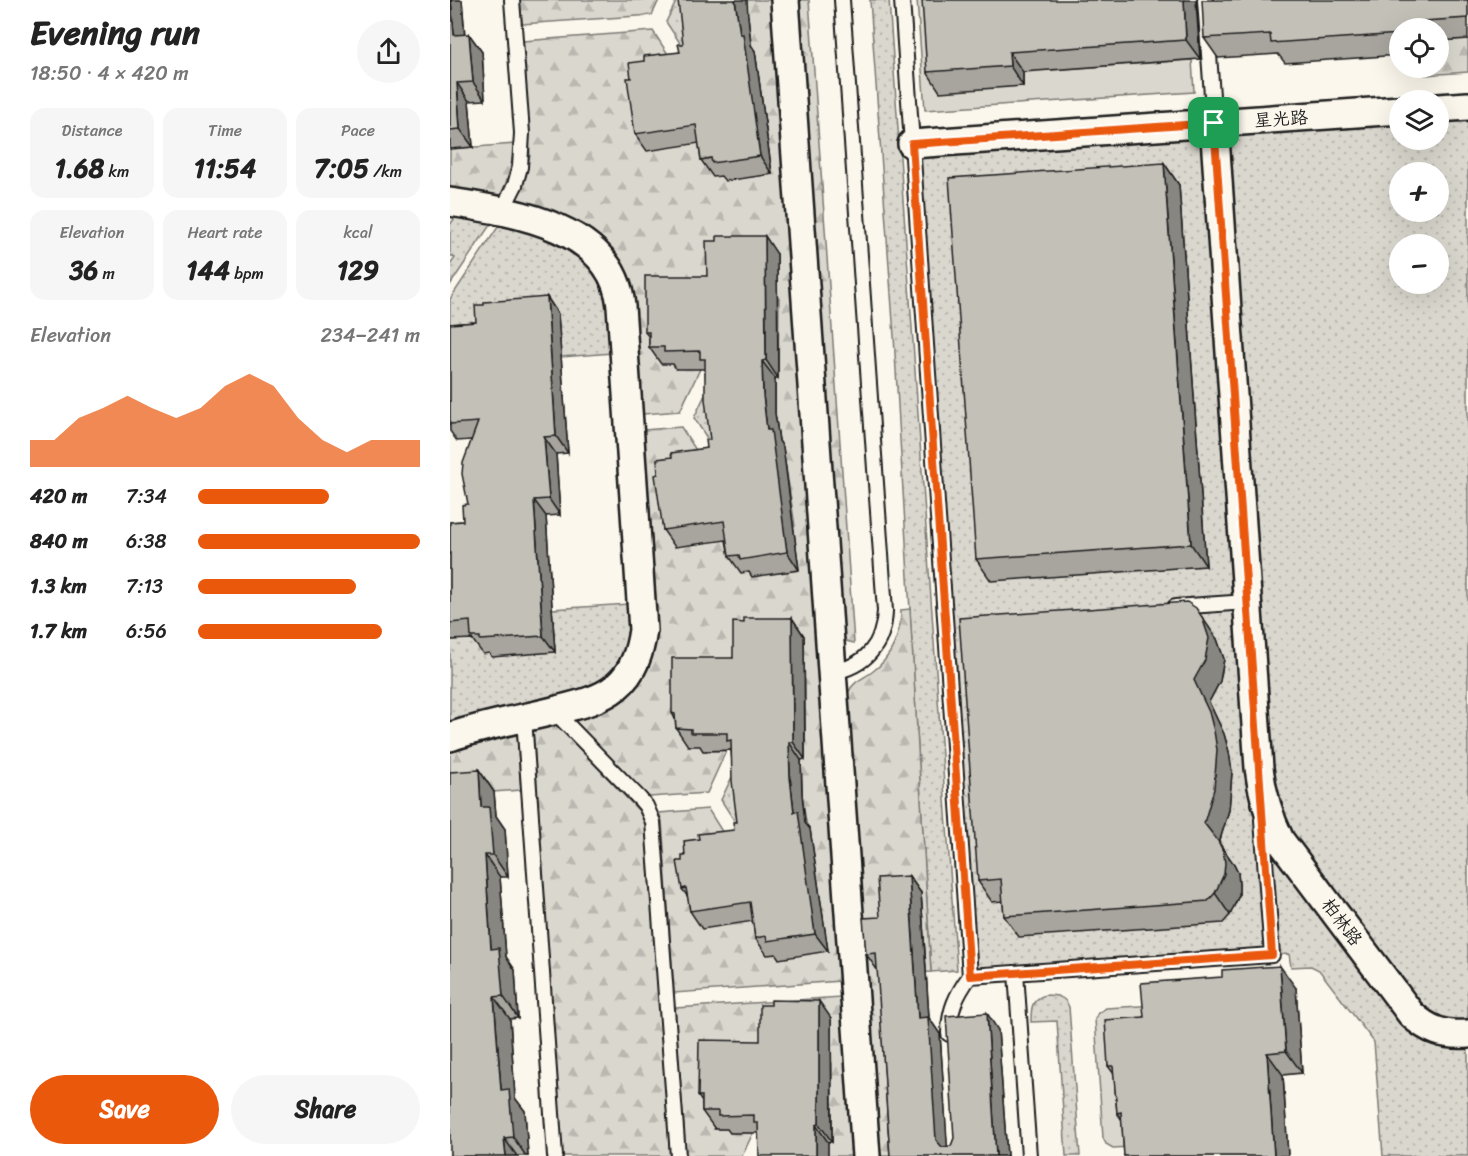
<!DOCTYPE html>
<html lang="en">
<head>
<meta charset="utf-8">
<style>
  :root { --surface:#fff; --page:#f6f6f6; --text:#222; --muted:#767676; --accent:#ea580c }
  body { margin:0; font-family:Sriracha,"LXGW WenKai TC",sans-serif; background:var(--page); color:var(--text); height:100vh; display:flex; flex-direction:column; font-size:22px; white-space:nowrap }
  * { box-sizing:border-box; margin:0 }
  p { font-size:20px; color:var(--muted) }
  .icon { flex:none; width:33px; height:33px; fill:none; stroke:currentColor; stroke-width:2; stroke-linecap:round; stroke-linejoin:round }
  .map { position:relative; flex:1; overflow:hidden }
  .details { display:flex; flex-direction:column; background:var(--surface); width:450px }
  .details>* { flex:none }
  .controls { position:absolute; left:939px; top:18px; display:grid; gap:12px }
  .controls a { display:grid; place-items:center; width:60px; height:60px; border-radius:50%; background:var(--surface); box-shadow:0 6px 24px #0002; font-size:30px }
  .pin { position:absolute; display:grid; place-items:center; width:51px; height:51px; color:#fff; margin:-26px; border-radius:12px; box-shadow:0 3px 9px #0006 }
  .round { display:grid; place-items:center; flex:none; width:63px; height:63px; border-radius:32px; background:var(--page) }
  .headline { display:flex; align-items:center; justify-content:space-between; height:102px; padding:0 30px }
  h1 { font-size:33px; font-weight:700; line-height:45px }
  .metrics { display:grid; grid-template-columns:repeat(3,1fr); gap:9px; height:102px; padding:6px 30px }
  .metrics div { display:grid; align-content:center; border-radius:15px; background:var(--page); text-align:center }
  .metrics b { font-size:26px; font-weight:700 }
  .metrics small { font-size:16px; font-weight:400 }
  .metrics p { font-size:16px }
  .chart { height:168px; padding:12px 30px }
  .chart p { display:flex; justify-content:space-between }
  .chart svg { width:100%; height:108px; margin-top:6px; fill:var(--accent); opacity:.7 }
  .cta { display:flex; gap:12px; margin-top:auto; padding:12px 30px }
  .cta a { flex:1; height:69px; border-radius:36px; background:var(--accent); color:#fff; font-size:24px; font-weight:700; line-height:69px; text-align:center }
  .cta a+a { background:var(--page); color:var(--text) }
  ul { padding:0 30px; list-style:none; font-size:20px }
  li { display:grid; grid-template-columns:96px 72px 1fr; align-items:center; height:45px }
  li i { height:15px; border-radius:8px; background:var(--accent) }
  main { display:flex; flex:1; min-height:0 }
  .map>svg:first-child { display:block }
  .grass { fill:url(#grass-dots); stroke:#7b7a75; stroke-width:1.5; fill-rule:evenodd }
  .forest { fill:url(#forest-firs); stroke:#7b7a75; stroke-width:1.5; fill-rule:evenodd }
  .garden { fill:#dad7ce; stroke:#7b7a75; stroke-width:1.5 }
  .lines { fill:none; stroke-linecap:round; stroke-linejoin:round }
  .service-casing { stroke:#1c1c1c; stroke-width:18 }
  .minor-casing { stroke:#1c1c1c; stroke-width:32 }
  .service { stroke:#fbf7ec; stroke-width:14 }
  .minor { stroke:#fbf7ec; stroke-width:27 }
  .wall { fill:#a8a59e; stroke:#1c1c1c; stroke-width:1.5 }
  .shaded-wall { fill:#888681; stroke:#1c1c1c; stroke-width:1.5 }
  .building { fill:#c3c0b8; stroke:#1c1c1c; stroke-width:1.5 }
  .route-casing { stroke:#fff; stroke-width:12 }
  .route { stroke:#ea580c; stroke-width:8 }
  .labels { text-anchor:middle; stroke-width:5; stroke-linejoin:round; paint-order:stroke }
  .street-label { font-size:18px; fill:#1c1c1c; stroke:#fbf7ec }
</style>
</head>
<body>
<main>
<section class="details">
<div class="headline"><div><h1>Evening run</h1><p>18:50 · 4 × 420 m</p></div><a class="round"><svg class="icon" aria-label="share" viewBox="0 0 24 24"><path d="M12 15V3M7 8l5-5 5 5M5 13v7h14v-7"/></svg></a></div>
<div class="metrics">
<div><p>Distance</p><b>1.68<small> km</small></b></div>
<div><p>Time</p><b>11:54</b></div>
<div><p>Pace</p><b>7:05<small> /km</small></b></div>
</div>
<div class="metrics">
<div><p>Elevation</p><b>36<small> m</small></b></div>
<div><p>Heart rate</p><b>144<small> bpm</small></b></div>
<div><p>kcal</p><b>129</b></div>
</div>
<div class="chart"><p><span>Elevation</span>234–241 m</p>
<svg viewBox="0 0 160 44" preserveAspectRatio="none"><path d="M0 44V33L10 33L20 24L30 20L40 15L50 20L60 24L70 20L80 11L90 6L100 11L110 24L120 33L130 38L140 33L150 33L160 33V44z"/></svg>
</div>
<ul>
<li><b>420 m</b>7:34<i style="width:59%"></i></li>
<li><b>840 m</b>6:38<i style="width:100%"></i></li>
<li><b>1.3 km</b>7:13<i style="width:71%"></i></li>
<li><b>1.7 km</b>6:56<i style="width:83%"></i></li>
</ul>
<div class="cta"><a>Save</a><a>Share</a></div>
</section>
<div class="map">
<svg width="1018" height="1156" viewBox="0 0 1018 1156">
  <defs>
    <pattern id="grass-dots" width="8" height="8" patternUnits="userSpaceOnUse" patternTransform="scale(1.5)"><rect width="8" height="8" fill="#dad7ce"/><path d="M2 2h.1M6 6h.1" fill="none" stroke="#bab8b0" stroke-width="1.8" stroke-linecap="round"/></pattern>
    <pattern id="forest-firs" width="22" height="20" patternUnits="userSpaceOnUse" patternTransform="scale(1.5)"><rect width="22" height="20" fill="#dad7ce"/><path d="M5 1l3.5 6h-7zM16 11l3.5 6h-7z" fill="#bab8b0"/></pattern>
  </defs>
  <rect width="100%" height="100%" fill="#fbf7ec"/>
  <filter id="ink" filterUnits="userSpaceOnUse"><feTurbulence type="fractalNoise" baseFrequency=".0167" numOctaves="2"/><feDisplacementMap in="SourceGraphic" scale="12" xChannelSelector="R" yChannelSelector="G"/><feConvolveMatrix kernelMatrix="1 2 1 2 8 2 1 2 1" color-interpolation-filters="sRGB"/></filter>
  <g filter="url(#ink)">
    <g class="grass">
      <polygon points="227,0 239,0 242,61 216,22"/>
      <polygon points="420,0 439,0 507,970 481,972 444,336"/>
      <path d="M1018 106V1156H933L924 1042 869 970 861 966 841 967 839 954 520 976 462 144 949 110 950 140H988L989 108ZM950 172H988V212H950ZM950 244H988V284H950Z"/>
      <polygon points="6,216 42,222 0,285 0,265 5,258 0,255 0,225"/>
      <path d="M50 224C89 231 143 251 156 293 162 311 160 334 162 353L111 357 0 341V299Z"/>
      <polygon points="264,376 270,458 244,418"/>
      <path d="M179 604C181 645 178 661 143 685L0 723V640L31 638 41 653 105 652 102 609Z"/>
      <polygon points="291,758 296,839 271,800"/>
      <path d="M595 995C606 995 615 996 619 1007L630 1156H616L607 1021 581 1022C581 1008 581 1000 595 995Z"/>
    </g>
    <g class="forest">
      <polygon points="70,0 209,0 202,15 72,24"/>
      <path d="M297 0H322L390 981 224 993 212 821 209 813 258 809 283 849 308 916 329 958 376 951 352 796 351 760 355 759V680L354 679 253 746 254 751H276L257 793 199 797 124 720C193 698 207 670 206 600L194 430 231 427 257 467 343 527 345 526 333 448H330L325 414V378L328 377 329 298 227 364 250 369 230 411 193 414 185 306 179 276 170 260 158 245 124 221 106 212 66 200 76 175 80 155 73 41 203 31 229 71 253 138 275 180 322 174 305 51H302L297 18Z"/>
      <polygon points="348,0 359,0 404,643 396,641 393,637"/>
      <polygon points="1018,39 1018,72 975,75 975,68 988,68 989,41"/>
      <path d="M64 144C63 163 58 180 50 197L0 189V149Z"/>
      <path d="M460 609 481 972 432 975 444 1156H429L398 693C402 682 414 678 422 672 442 658 451 633 451 610ZM471 893 476 967 428 971Z"/>
      <polygon points="106,724 189,811 196,826 220,1156 112,1156 83,730"/>
      <polygon points="67,734 71,790 0,795 0,752"/>
      <polygon points="391,997 402,1156 378,1156 378,1142 382,1142 382,1063 380,1062 265,1129 280,1129 280,1133 303,1133 292,1156 236,1156 225,1008"/>
    </g>
    <g class="garden">
      <polygon points="467,0 484,0 573,86 572,69 601,70 742,60 744,92 475,110"/>
      <polygon points="707,1005 765,1142 663,1148 656,1144 653,1138 645,1019 648,1013 656,1008"/>
    </g>
    <g class="lines">
      <defs>
        <g id="service">
          <polyline points="452,0 520,976 822,955 812,820"/>
          <polyline points="755,0 764,123"/>
          <polyline points="52,211 65,185 70,167 72,133 62,0"/>
          <polyline points="725,607 797,602"/>
          <path d="M382 672C415 667 434 644 435 611L392 0"/>
          <polyline points="104,711 190,799 196,806 203,822 228,1156"/>
          <polyline points="74,718 105,1156"/>
          <polyline points="566,973 579,1156"/>
          <path d="M499 1034C499 1011 506 995 520 976"/>
        </g>
        <g id="minor">
          <polyline points="335,0 416,1156"/>
          <polyline points="988,108 1018,106"/>
          <path d="M764 123 809 768C812 794 819 817 830 840L961 1014C978 1030 994 1036 1018 1034"/>
          <polyline points="462,144 950,110"/>
          <path d="M0 202C64 212 163 226 171 306L193 630C190 651 184 672 166 687 150 700 127 705 107 710 72 719 34 725 0 737"/>
        </g>
      </defs>
      <use href="#service" class="service-casing"/>
      <use href="#minor" class="minor-casing"/>
      <use href="#service" class="service"/>
      <use href="#minor" class="minor"/>
    </g>
    <g class="wall">
      <polygon points="0,0 12,0 15,35 19,34 32,52 35,100 19,101 23,147 0,149"/>
      <polygon points="746,0 750,59 573,72 573,86 490,92 477,72"/>
      <polygon points="1018,0 1018,39 988,41 988,28 950,28 950,55 835,63 828,54 768,58 754,38"/>
      <polygon points="298,16 301,45 305,51 322,174 275,181 271,176 263,177 251,160 249,143 197,151 185,134 181,78 194,61 230,52 233,44"/>
      <polygon points="714,163 729,185 756,566 541,581 526,559"/>
      <polygon points="327,254 328,378 325,378 325,413 329,441 333,447 349,570 302,577 299,572 291,573 279,556 276,540 225,547 213,530 208,474 222,457 257,448 260,440 255,369 226,369 223,364 211,364 199,347 199,337 195,332 257,276"/>
      <polygon points="97,297 108,314 118,453 106,454 110,515 96,516 105,652 42,657 39,653 33,654 22,639 0,640 0,522 13,521 18,504 21,440 7,441 0,431 0,324 26,322"/>
      <polygon points="342,618 354,636 355,759 351,760 352,794 355,823 360,829 378,951 329,959 326,954 317,955 305,938 303,921 252,929 240,911 238,897 232,889 232,861 249,839 284,830 287,822 281,750 253,751 250,746 238,746 226,728 225,719 222,713 283,658 294,623"/>
      <polygon points="767,639 774,659 770,681 759,702 774,734 779,752 782,772 779,810 769,843 783,863 788,873 789,884 789,895 780,915 773,923 569,937 554,916 553,901 542,902 528,881"/>
      <polygon points="29,770 44,792 46,816 55,829 58,877 50,877 56,957 65,970 68,1018 60,1019 65,1098 75,1111 78,1156 0,1156"/>
      <polygon points="459,876 471,893 479,1018 490,1034 497,1147 501,1146 548,1030 557,1156 440,1156 428,971 416,954 430,917"/>
      <polygon points="846,988 852,1073 833,1075 838,1156 674,1156 672,1120 667,1113 664,1074 658,1066 694,1017"/>
      <polygon points="381,1018 382,1142 308,1133 280,1133 277,1129 265,1129 252,1111 252,1102 248,1096 310,1041"/>
    </g>
    <g class="shaded-wall">
      <polygon points="1,0 12,0 16,53 4,35"/>
      <polygon points="285,0 297,0 298,16 301,45 305,51 322,174 310,156 290,34"/>
      <polygon points="734,0 746,0 750,59 736,40"/>
      <polygon points="19,34 32,52 35,100 23,82"/>
      <polygon points="559,52 573,72 573,86 560,66"/>
      <polygon points="7,83 19,101 23,147 10,129"/>
      <polygon points="714,163 729,185 756,566 741,544"/>
      <polygon points="315,236 327,254 328,378 316,360"/>
      <polygon points="97,297 108,314 118,453 106,436"/>
      <polygon points="312,361 325,378 325,413 329,441 333,447 349,570 337,552 317,430 313,395"/>
      <polygon points="94,437 106,454 110,515 99,499"/>
      <polygon points="84,500 96,516 105,652 93,636"/>
      <polygon points="752,617 767,639 774,659 770,681 759,702 774,734 779,752 782,772 779,810 769,843 783,863 788,873 789,884 789,895 780,915 765,893 754,823 744,680"/>
      <polygon points="342,618 354,636 355,759 343,742"/>
      <polygon points="339,742 351,760 352,794 355,823 360,829 378,951 365,934 344,812 340,777"/>
      <polygon points="29,770 44,792 46,816 55,829 58,877 43,855 31,807"/>
      <polygon points="35,855 50,877 56,957 65,970 68,1018 53,996 41,949"/>
      <polygon points="459,876 471,893 479,1018 490,1034 498,1156 486,1140 468,1018"/>
      <polygon points="830,966 846,988 852,1073 836,1051"/>
      <polygon points="44,997 60,1019 65,1098 75,1111 78,1156 76,1156 63,1137 51,1090"/>
      <polygon points="369,1001 381,1018 382,1142 369,1124"/>
      <polygon points="537,1013 548,1030 557,1156 546,1156"/>
      <polygon points="817,1053 833,1075 838,1156 824,1156"/>
      <polygon points="366,1125 378,1142 378,1156 366,1156"/>
      <polygon points="54,1138 67,1156 56,1156"/>
    </g>
    <g class="building">
      <polygon points="0,0 1,0 4,35 19,34 23,82 7,83 10,129 0,130"/>
      <polygon points="228,0 285,0 290,34 293,34 310,156 262,163 261,158 251,160 246,125 185,134 177,78 181,78 179,63 194,61 194,56 230,52 228,44 233,44"/>
      <polygon points="472,0 734,0 736,40 559,52 560,66 477,72"/>
      <polygon points="752,0 1018,0 1018,18 959,22 960,28 950,28 950,34 821,43 820,34 754,38"/>
      <polygon points="714,163 741,544 526,559 499,178"/>
      <polygon points="267,236 315,236 316,360 312,361 313,395 317,430 321,430 337,552 290,560 289,555 279,556 274,521 213,530 205,475 208,474 207,459 222,457 221,453 257,448 256,440 260,440 255,399 255,359 250,359 250,351 214,352 214,347 199,347 199,332 195,332 195,276 257,276 256,241 267,241"/>
      <polygon points="97,297 106,436 94,437 99,499 84,500 93,636 30,640 30,637 21,637 20,621 0,623 0,522 13,521 12,505 18,504 12,474 13,463 28,422 0,424 0,324 26,322 25,305 34,305 34,302"/>
      <polygon points="737,602 746,608 752,617 759,638 755,660 744,680 759,712 764,731 767,750 764,789 754,823 768,841 773,851 775,863 774,874 765,893 758,901 554,916 551,879 528,881 509,618"/>
      <polygon points="294,618 342,618 343,742 339,742 340,777 344,812 348,811 365,934 317,941 316,936 305,938 300,902 240,911 236,888 232,889 227,861 232,861 232,856 235,856 234,841 249,839 248,834 284,830 283,822 287,822 282,781 281,740 277,741 277,733 241,733 241,729 226,728 225,714 222,713 222,658 283,658 283,622 294,623"/>
      <polygon points="29,770 31,807 39,807 43,855 35,855 41,949 49,948 53,996 44,997 51,1090 59,1089 63,1137 54,1138 56,1156 0,1156 0,772"/>
      <polygon points="459,876 468,1018 478,1017 486,1140 492,1147 501,1146 504,1138 496,1016 537,1013 546,1156 440,1156 426,953 416,954 413,918 430,917 427,878"/>
      <polygon points="830,966 836,1051 817,1053 824,1156 674,1156 671,1112 667,1113 663,1066 658,1066 655,1020 694,1017 691,983 772,977 772,970"/>
      <polygon points="321,1000 369,1001 369,1124 366,1125 366,1156 309,1156 308,1123 304,1123 304,1115 268,1116 268,1111 252,1111 252,1096 248,1096 249,1040 310,1041 310,1005 321,1005"/>
    </g>
  </g>
  <g class="lines" filter="url(#ink)">
    <defs>
      <polygon id="route" points="764,123 822,955 520,976 462,144"/>
    </defs>
    <use href="#route" class="route-casing"/>
    <use href="#route" class="route"/>
  </g>
  <g class="labels">
    <g class="street-label">
      <text transform="translate(831 119) rotate(-4)" y="6">星光路</text>
      <text transform="translate(892 922) rotate(53)" y="6">柏林路</text>
    </g>
  </g>
</svg>
<div class="controls">
<a><svg class="icon" aria-label="locate" viewBox="0 0 24 24"><circle cx="12" cy="12" r="6"/><path d="M12 2v4M12 18v4M2 12h4M18 12h4"/></svg></a>
<a><svg class="icon" aria-label="layers" viewBox="0 0 24 24"><path d="M12 4l9 5-9 5-9-5zM3 14l9 5 9-5"/></svg></a>
<a>+</a>
<a>−</a>
</div>
<div class="pin" style="left:764px;top:123px;background:#1e9e55"><svg class="icon" aria-label="arrive" viewBox="0 0 24 24"><path d="M6 21V4h12l-3 4 3 4H6"/></svg></div>
</div>
</main>
</body>
</html>
